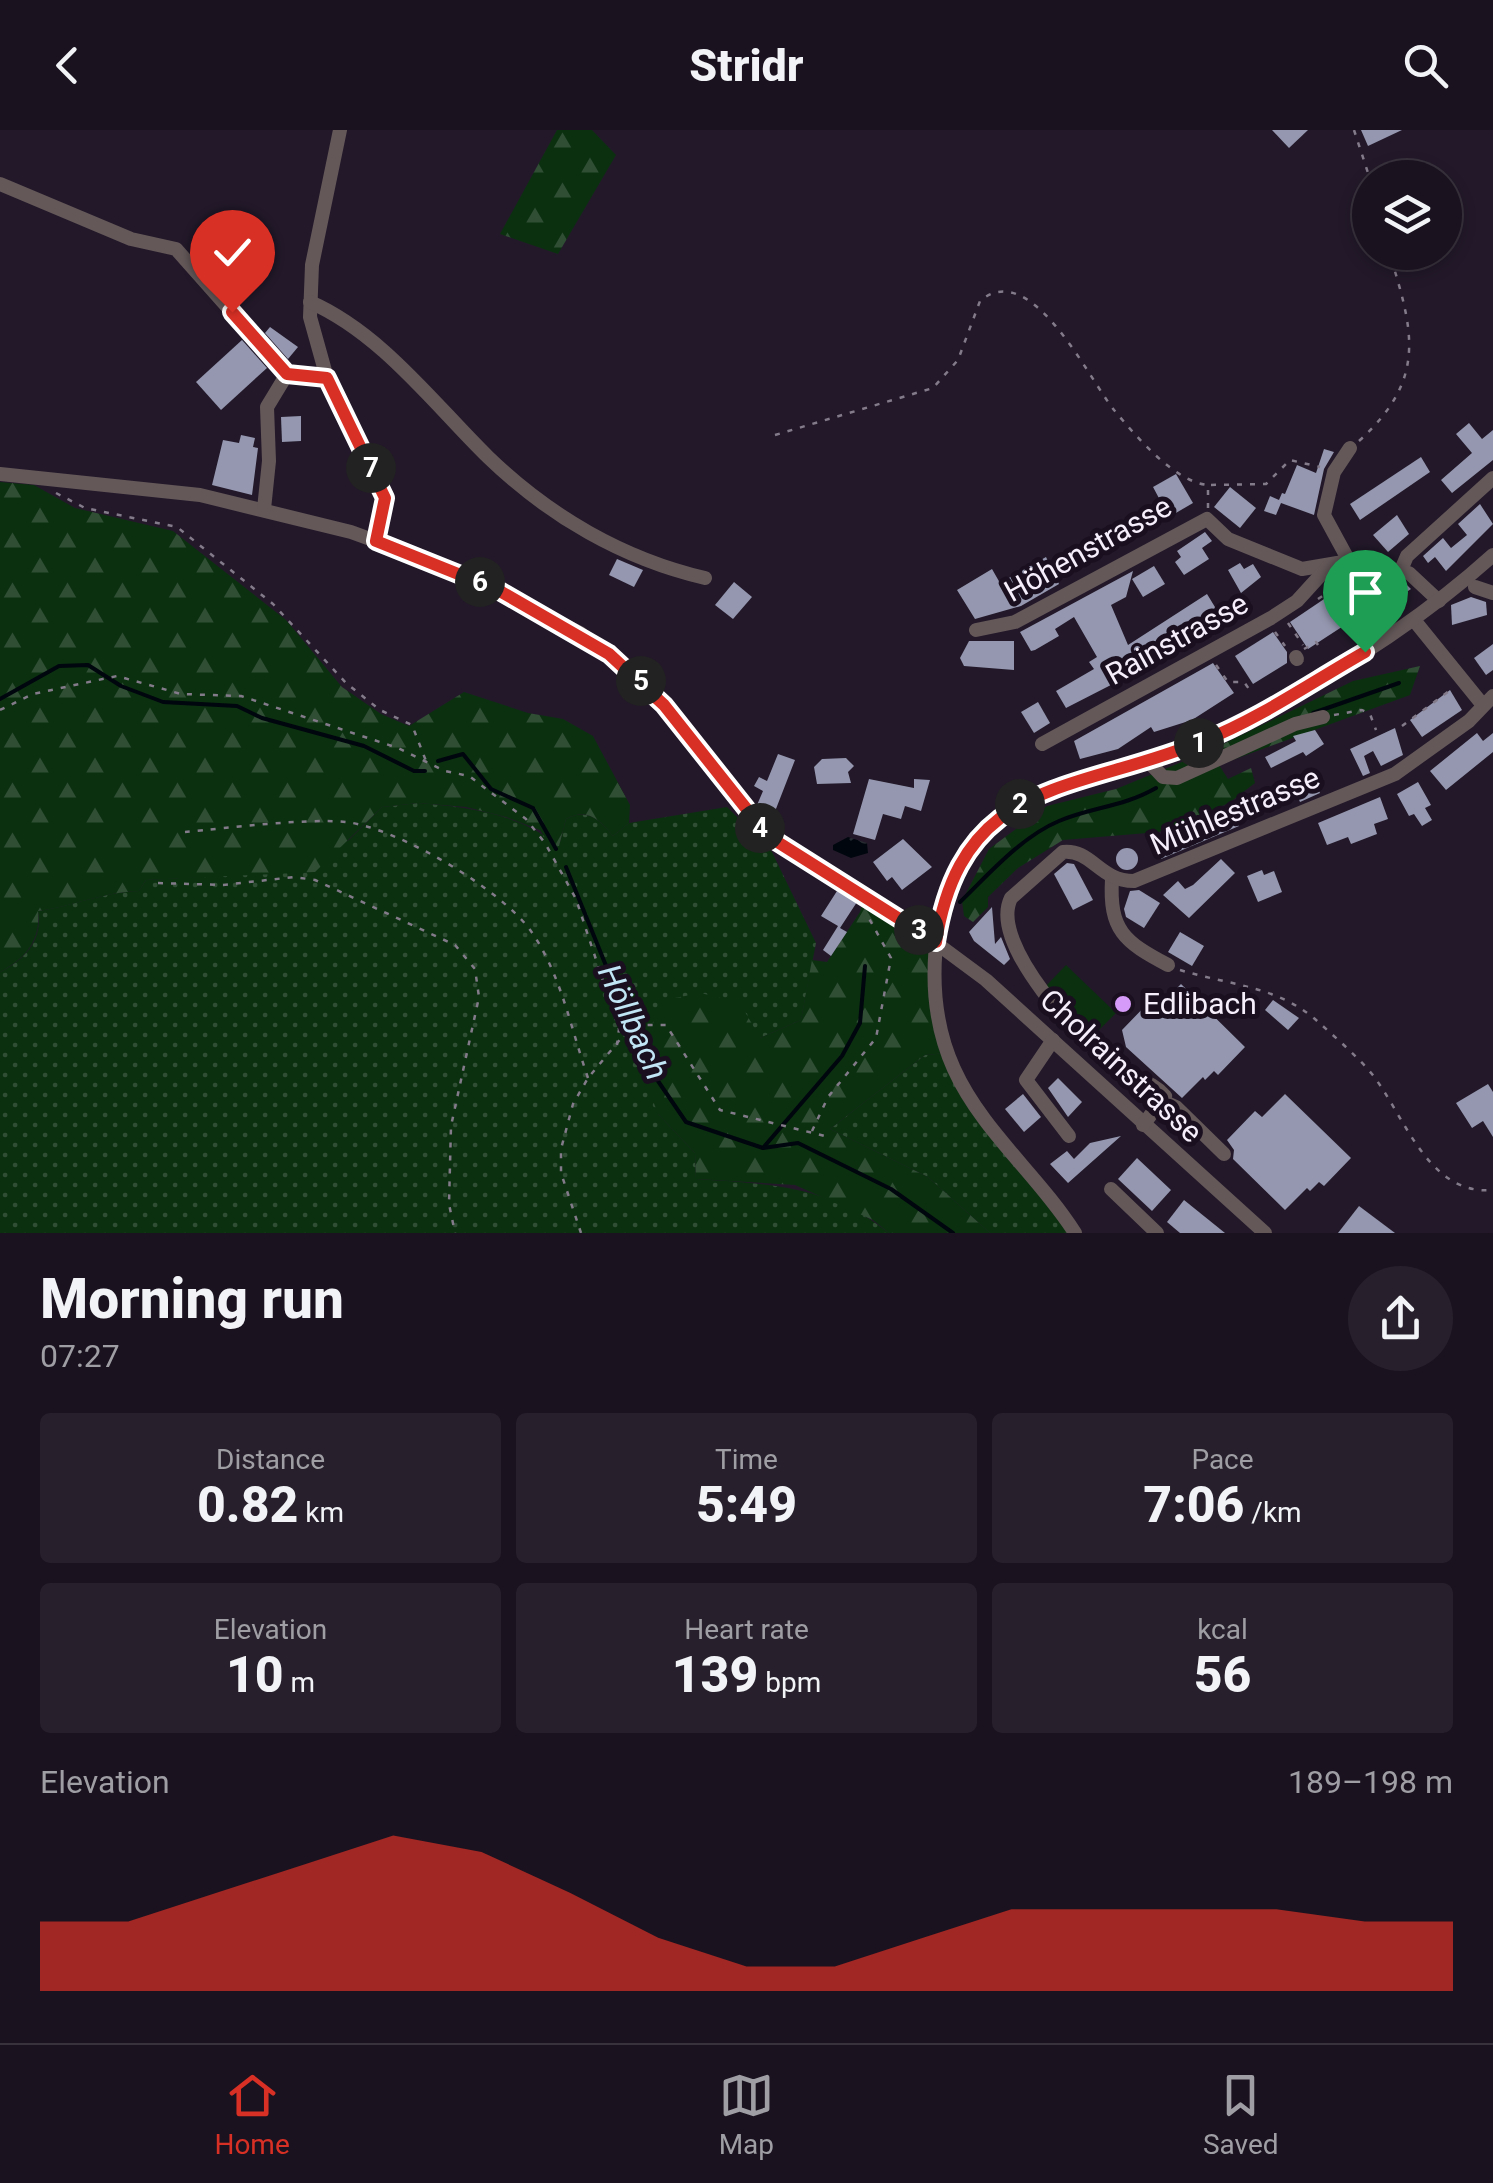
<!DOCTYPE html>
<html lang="en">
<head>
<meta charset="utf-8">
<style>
  :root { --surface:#1a121f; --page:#27202c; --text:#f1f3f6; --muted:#9f9ea4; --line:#38323d; --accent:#d93025 }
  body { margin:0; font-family:Roboto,sans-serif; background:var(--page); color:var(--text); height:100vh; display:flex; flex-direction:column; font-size:38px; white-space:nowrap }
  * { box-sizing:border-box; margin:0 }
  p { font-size:32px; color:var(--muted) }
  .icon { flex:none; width:55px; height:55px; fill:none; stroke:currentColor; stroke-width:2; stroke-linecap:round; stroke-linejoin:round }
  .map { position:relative; height:1103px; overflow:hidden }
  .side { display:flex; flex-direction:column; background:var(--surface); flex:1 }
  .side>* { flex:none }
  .fabs { position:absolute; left:1352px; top:30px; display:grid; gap:20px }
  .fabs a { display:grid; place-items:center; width:110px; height:110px; border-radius:50%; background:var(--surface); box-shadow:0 5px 15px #0003,0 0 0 2px var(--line); font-size:50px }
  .pin { position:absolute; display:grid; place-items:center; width:85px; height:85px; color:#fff; margin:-102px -42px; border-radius:50% 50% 50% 0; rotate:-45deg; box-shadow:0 0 10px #0007 }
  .pin .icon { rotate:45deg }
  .km { position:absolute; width:50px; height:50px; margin:-25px; border-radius:50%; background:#222; color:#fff; font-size:28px; line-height:50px; text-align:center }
  .round { display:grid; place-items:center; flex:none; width:105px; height:105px; border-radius:52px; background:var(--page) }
  .headline { display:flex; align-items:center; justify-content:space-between; height:170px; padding:0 40px }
  h1 { font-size:55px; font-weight:800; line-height:75px }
  .stats { display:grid; grid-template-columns:repeat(3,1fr); gap:15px; height:170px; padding:10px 40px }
  .stats div { display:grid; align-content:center; border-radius:10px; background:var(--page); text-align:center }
  .stats b { font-size:50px; font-weight:800 }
  .stats small { font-size:28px; font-weight:400 }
  .stats p { font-size:28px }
  .chart { height:280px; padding:20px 40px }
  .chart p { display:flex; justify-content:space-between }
  .chart svg { width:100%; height:180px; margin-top:10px; fill:var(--accent); opacity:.7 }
  header { display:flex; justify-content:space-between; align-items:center; height:130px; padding:0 40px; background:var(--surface); font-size:45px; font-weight:800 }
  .dock { display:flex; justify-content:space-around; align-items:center; height:140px; border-top:2px solid var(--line); background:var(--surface); font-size:28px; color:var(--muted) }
  .dock a { display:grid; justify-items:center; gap:5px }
  .dock .on { color:var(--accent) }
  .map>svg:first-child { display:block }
  .grass { fill:url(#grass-dots) }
  .forest { fill:url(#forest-firs) }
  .green { fill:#0b3010 }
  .water { fill:url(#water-ripples) }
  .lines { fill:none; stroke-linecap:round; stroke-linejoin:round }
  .stream { stroke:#00060d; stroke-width:4 }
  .building { fill:#9497af }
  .path { stroke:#847b8a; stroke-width:2.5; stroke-dasharray:5 8; stroke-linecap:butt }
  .minor { stroke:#645859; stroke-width:14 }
  .route-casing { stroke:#fff; stroke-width:20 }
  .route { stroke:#d93025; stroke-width:12 }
  .poi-dot { fill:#d69bf9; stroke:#190f1f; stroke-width:4 }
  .labels { text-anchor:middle; stroke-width:10; stroke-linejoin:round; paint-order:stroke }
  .street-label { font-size:30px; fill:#f6effb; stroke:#190f1f }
  .poi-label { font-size:30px; fill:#f6effb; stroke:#190f1f; text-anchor:start }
  .water-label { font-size:32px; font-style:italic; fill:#c1e5f4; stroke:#190f1f }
</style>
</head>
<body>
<header><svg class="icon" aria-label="back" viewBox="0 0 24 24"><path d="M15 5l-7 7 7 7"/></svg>Stridr<svg class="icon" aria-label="search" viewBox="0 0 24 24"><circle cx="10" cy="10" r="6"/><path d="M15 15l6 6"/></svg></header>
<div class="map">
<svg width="1493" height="1103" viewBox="0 0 1493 1103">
  <defs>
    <pattern id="grass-dots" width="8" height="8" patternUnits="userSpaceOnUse" patternTransform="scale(2.5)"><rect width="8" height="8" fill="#0b3010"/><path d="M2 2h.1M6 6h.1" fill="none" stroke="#2f4e34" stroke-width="1.8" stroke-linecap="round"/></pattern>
    <pattern id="forest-firs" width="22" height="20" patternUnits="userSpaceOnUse" patternTransform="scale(2.5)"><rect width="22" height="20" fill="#0b3010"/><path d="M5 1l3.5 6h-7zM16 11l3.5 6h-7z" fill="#2f4e34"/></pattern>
    <pattern id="water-ripples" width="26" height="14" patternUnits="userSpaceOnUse" patternTransform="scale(2.5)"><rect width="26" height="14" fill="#00060d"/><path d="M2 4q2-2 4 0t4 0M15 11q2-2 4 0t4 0" fill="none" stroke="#262b31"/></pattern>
  </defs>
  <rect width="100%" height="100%" fill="#221829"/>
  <g class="grass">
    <path d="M418 673C468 677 518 683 559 716L566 689C587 678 599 689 613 706L629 693 727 677 772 722 816 813 801 890 760 908 658 984 695 1023 696 1049C769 1054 829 1055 889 1103H0V842C24 830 43 811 38 781 73 776 104 762 139 761L146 750 281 742 349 710 382 677Z"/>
    <polygon points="947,923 954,941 1075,1103 990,1103 928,1047 830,999 925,925"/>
  </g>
  <g class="forest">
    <polygon points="557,0 592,0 616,25 558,124 500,104"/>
    <path d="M0 352 34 355 75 378 173 401 286 490 342 557 381 584 409 596 464 562 528 583 563 589 593 606 630 675 629 693 613 706C599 689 587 677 566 689L559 716 551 717 540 700 506 687 466 677 418 673 382 677 315 742 146 750 139 761C104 762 74 776 38 781 41 811 25 829 0 842Z"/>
    <polygon points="1420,536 1410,565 1219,635 1228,649 1251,638 1255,653 1229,673 1159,702 1063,710 1018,738 988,767 988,777 973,792 964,786 962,771 989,719 1047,676 1116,659 1211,620 1353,551"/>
    <polygon points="865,766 936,812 947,923 925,925 830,999 928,1047 990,1103 889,1103 873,1090 795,1055 696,1049 695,1023 658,984 636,926 664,870 701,863 740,873 760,908 801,890 812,830 827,832 860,782"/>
  </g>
  <polygon class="green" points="1066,835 1116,883 1093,906 1044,858"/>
  <polygon class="water" points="848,707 867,713 868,723 851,728 833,720 833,715"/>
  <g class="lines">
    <g class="stream">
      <polyline points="0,569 59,536 88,535 121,556 163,572 237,576 262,588 364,616 414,641 425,641"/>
      <polyline points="1313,583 1399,553"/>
      <polyline points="438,631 463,624 491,659 533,678 556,719"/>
      <polyline points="566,737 645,932 686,992 763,1018 842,926 860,893 865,836"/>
      <path d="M960 772C989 744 1021 707 1059 691 1092 677 1123 677 1156 658"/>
      <polyline points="763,1018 798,1013 891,1059 953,1103"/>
    </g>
  </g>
  <g class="building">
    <polygon points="1272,0 1308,0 1289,18"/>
    <polygon points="1361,0 1402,0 1368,16"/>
    <polygon points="270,197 298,217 288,229 265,203"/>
    <polygon points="242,210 267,238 221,280 196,252"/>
    <polygon points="301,286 301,311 282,312 281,287"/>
    <polygon points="1469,293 1482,309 1493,300 1493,330 1452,363 1441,350 1472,323 1456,304"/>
    <polygon points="241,305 255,308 253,317 258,318 252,365 212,355 223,310 239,313"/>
    <polygon points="1324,319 1334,322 1324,339 1314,385 1281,373 1276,385 1264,381 1270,366 1279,370 1282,363 1285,364 1297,335 1316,343"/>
    <polygon points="1421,327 1430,342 1360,390 1350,374"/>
    <polygon points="1176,344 1193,373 1169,387 1153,357"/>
    <polygon points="1230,357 1256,378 1240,398 1214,377"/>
    <polygon points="1480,374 1493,394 1446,441 1435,427 1428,433 1423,426 1443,408 1451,418 1467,405 1458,394"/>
    <polygon points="1397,385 1409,404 1388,422 1373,405"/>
    <polygon points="1205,402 1212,411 1202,418 1209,429 1184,445 1175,432 1181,427 1177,421"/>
    <polygon points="1046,427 1059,454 1021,476 975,489 957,460 992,439 1000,453"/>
    <polygon points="617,429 643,440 634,457 609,445"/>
    <polygon points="1240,433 1244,439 1253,434 1261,447 1241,463 1228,440"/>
    <polygon points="1154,436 1165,454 1143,467 1132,449"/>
    <polygon points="1133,441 1126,467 1111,475 1128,515 1207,464 1218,482 1182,504 1189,515 1066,578 1056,561 1094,539 1089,532 1097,527 1074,487 1055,499 1059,506 1035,520 1031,521 1020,502"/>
    <polygon points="1359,444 1406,454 1411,459 1384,477 1373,473 1366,478 1348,451"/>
    <polygon points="734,452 752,467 733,489 715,475"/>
    <polygon points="1333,463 1351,491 1308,519 1290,492"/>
    <polygon points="1471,467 1486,472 1487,485 1452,495 1451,475"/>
    <polygon points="1273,502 1287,522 1287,533 1253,554 1235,526"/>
    <polygon points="969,511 1014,511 1014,540 964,536 960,528"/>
    <polygon points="1493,514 1493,540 1486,545 1474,528"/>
    <polygon points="1213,533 1234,563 1192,590 1154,602 1151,597 1118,619 1080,629 1074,611"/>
    <polygon points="1450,560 1462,580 1422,607 1410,590"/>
    <polygon points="1038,572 1050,593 1034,603 1021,582"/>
    <polygon points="1395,598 1403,625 1381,636 1373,621 1364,626 1370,643 1363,646 1350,619"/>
    <polygon points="1315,600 1324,614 1306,626 1303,622 1271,638 1265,627 1296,611 1293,606"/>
    <polygon points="1477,603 1483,611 1493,603 1493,622 1446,660 1430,641"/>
    <polygon points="778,624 795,630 774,684 757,675 763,661 754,656 759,647 767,651"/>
    <polygon points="846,628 854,636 848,642 851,653 817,654 814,637 822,629"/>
    <polygon points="1311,642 1320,663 1300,672 1291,650"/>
    <polygon points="869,649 914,658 914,649 930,650 921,681 905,676 901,689 883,684 875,710 853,704"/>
    <polygon points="1418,652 1431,675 1425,678 1432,690 1422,696 1414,684 1409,686 1397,664"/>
    <polygon points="1380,667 1388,689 1374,694 1377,704 1351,714 1348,707 1327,715 1318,693"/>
    <polygon points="1232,682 1239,696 1161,729 1155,716"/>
    <polygon points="903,709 932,737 902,760 892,747 887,751 873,732"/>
    <circle cx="1127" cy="729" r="11"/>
    <polygon points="1221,729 1235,743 1189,788 1163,765 1178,751 1185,759 1193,755"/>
    <polygon points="1067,733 1074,734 1093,770 1073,780 1054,744"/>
    <polygon points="1262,740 1264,745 1274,741 1282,762 1258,772 1247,746"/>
    <polygon points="1139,760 1160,773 1144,798 1126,787 1124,779 1130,761"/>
    <polygon points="837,761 857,772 840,798 847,802 831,826 823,820 838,796 821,786"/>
    <polygon points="992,777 995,814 1001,807 1010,829 1004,835 974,811 969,802"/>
    <polygon points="1180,802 1204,816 1192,836 1168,822"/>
    <polygon points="1181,854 1245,917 1218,945 1214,941 1205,950 1203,947 1182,968 1126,917 1122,900 1150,871 1157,878"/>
    <polygon points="1273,870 1299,888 1288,900 1265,880"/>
    <polygon points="1058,948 1082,972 1068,987 1048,958"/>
    <polygon points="1488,954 1493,962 1493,1007 1483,991 1472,998 1456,973"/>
    <polygon points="1023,964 1041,987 1024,1002 1005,979"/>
    <polygon points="1285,964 1351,1028 1324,1056 1319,1052 1310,1061 1307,1058 1285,1080 1233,1029 1234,1020 1227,1010 1255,981 1262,987"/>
    <polygon points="1121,1006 1068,1053 1050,1034 1067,1021 1074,1029 1090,1013"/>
    <polygon points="1137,1028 1171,1060 1152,1081 1118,1049"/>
    <polygon points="1184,1070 1225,1103 1180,1103 1167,1092"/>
    <polygon points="1359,1076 1395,1103 1338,1103"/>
  </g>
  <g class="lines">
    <g class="path">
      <polyline points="1354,0 1370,49"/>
      <path d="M775 305 933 258 958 230 980 171C1031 127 1089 249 1114 280 1135 305 1174 352 1208 355"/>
      <path d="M1359 311C1427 249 1414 202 1389 122"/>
      <polyline points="56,363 85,378 177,397 273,474 346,553 380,580 412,595 426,631"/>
      <polyline points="1208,378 1208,355 1266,354 1290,330 1320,337"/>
      <polyline points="1401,466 1403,469"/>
      <polyline points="1318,469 1343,452 1326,460"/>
      <polyline points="1288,493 1303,515"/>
      <polyline points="1275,502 1285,516"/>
      <polyline points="1304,519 1316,512 1318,515"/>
      <polyline points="1216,535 1228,552 1244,552 1249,559"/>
      <polyline points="0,580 33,564 117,546 181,564 241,566 398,618 445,641 469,646 526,689 545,713 576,769 619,899 617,915"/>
      <polyline points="1334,585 1362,580 1370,584 1376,600"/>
      <polyline points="1402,596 1453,558"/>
      <path d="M185 702C228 698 306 688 346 692 398 698 505 761 533 804 562 848 571 899 588 948"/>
      <polyline points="158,753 223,755 294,747 315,750 455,815 475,839 479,867 451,996 449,1074 455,1103"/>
      <path d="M1180 840C1229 855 1277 856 1316 890 1335 907 1356 925 1372 944 1405 986 1428 1066 1493 1060"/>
      <polyline points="812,1001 828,967 876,908 891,828 866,783"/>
      <polyline points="581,1103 561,1043 561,1019 573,974 588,948 628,900 639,895 666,895 720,980 825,1006"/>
    </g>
    <g class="minor">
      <polyline points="340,0 312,135 310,187 327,248 385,368 377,411"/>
      <polyline points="0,54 131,109 176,119 287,244 327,248"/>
      <path d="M310 172C381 203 434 274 488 327 549 386 623 429 705 448"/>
      <polyline points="0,344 200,365 351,402 447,437 580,503 639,549 663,575 768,706 901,787 986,850 1265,1103"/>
      <polyline points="264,379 269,331 267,277 287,244"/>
      <polyline points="1349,431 1324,385 1334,342 1350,318"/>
      <polyline points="1401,440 1407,426 1493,348"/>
      <polyline points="1475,457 1493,463"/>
      <polyline points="1375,483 1378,486"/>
      <polyline points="1414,490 1482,574"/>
      <polyline points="976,500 1015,492 1207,389 1228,409 1302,439 1349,431 1409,443 1439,471"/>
      <polyline points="1296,527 1297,529"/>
      <polyline points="1042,614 1271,488 1297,471 1327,438"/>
      <polyline points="1148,631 1163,647 1177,648 1295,594 1323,587"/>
      <path d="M1112 749C1109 800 1124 812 1168 835"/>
      <polyline points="1053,910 1026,950 1069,1006"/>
      <polyline points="1165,972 1176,977 1224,1024"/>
      <path d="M1143 995 1165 966C1152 951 1134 949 1118 938 1083 914 988 814 1011 768L1063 722C1092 719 1099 751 1134 751L1395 644 1469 591 1493 566"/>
      <polyline points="1111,1059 1157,1103"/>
      <path d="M1075 1103C1039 1046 982 1001 954 939 934 895 931 846 938 799 962 644 1098 662 1208 609 1310 560 1409 501 1493 425"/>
    </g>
  </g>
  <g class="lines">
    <defs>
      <path id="route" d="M232 182 287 244 327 248 385 368 376 411 498 460 609 524 664 575 768 706 936 812C962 646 1077 663 1203 611 1259 589 1312 552 1365 522"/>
    </defs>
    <use href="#route" class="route-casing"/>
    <use href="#route" class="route"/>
  </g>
  <circle class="poi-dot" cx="1123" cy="874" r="10"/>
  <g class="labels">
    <g class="street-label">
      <text transform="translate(1088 419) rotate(-29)" y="10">Höhenstrasse</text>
      <text transform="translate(1177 509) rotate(-29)" y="10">Rainstrasse</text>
      <text transform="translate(1235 681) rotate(-23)" y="10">Mühlestrasse</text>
      <text transform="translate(1121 936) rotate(43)" y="10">Cholrainstrasse</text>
    </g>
    <g class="poi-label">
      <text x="1143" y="884">Edlibach</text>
    </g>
    <g class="water-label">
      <text transform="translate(633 892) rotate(65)" y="11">Höllbach</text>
    </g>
  </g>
</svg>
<div class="fabs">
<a><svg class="icon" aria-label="layers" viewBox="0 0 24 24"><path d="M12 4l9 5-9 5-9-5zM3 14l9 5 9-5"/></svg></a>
</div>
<div class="pin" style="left:1365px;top:522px;background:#1e9e55"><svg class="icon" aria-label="arrive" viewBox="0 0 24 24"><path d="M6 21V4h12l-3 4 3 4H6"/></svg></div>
<div class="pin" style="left:232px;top:182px;background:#d93025"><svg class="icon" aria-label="check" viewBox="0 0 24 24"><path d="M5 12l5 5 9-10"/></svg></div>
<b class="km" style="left:1199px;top:613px">1</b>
<b class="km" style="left:1020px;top:674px">2</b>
<b class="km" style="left:919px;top:800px">3</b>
<b class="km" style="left:760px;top:698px">4</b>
<b class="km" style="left:641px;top:551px">5</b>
<b class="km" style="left:480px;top:452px">6</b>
<b class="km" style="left:371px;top:338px">7</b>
</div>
<section class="side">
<div class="headline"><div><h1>Morning run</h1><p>07:27</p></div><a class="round"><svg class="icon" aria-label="share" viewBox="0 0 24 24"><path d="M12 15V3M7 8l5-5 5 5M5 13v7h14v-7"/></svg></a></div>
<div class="stats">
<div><p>Distance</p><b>0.82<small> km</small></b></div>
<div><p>Time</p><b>5:49</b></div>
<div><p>Pace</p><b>7:06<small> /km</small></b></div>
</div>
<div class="stats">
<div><p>Elevation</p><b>10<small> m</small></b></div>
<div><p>Heart rate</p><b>139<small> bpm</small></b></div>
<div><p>kcal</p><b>56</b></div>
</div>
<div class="chart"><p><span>Elevation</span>189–198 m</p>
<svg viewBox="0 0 160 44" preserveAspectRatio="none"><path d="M0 44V27L10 27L20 20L30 13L40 6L50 10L60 20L70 31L80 38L90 38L100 31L110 24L120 24L130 24L140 24L150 27L160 27V44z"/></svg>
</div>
</section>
<nav class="dock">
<a class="on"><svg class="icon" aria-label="home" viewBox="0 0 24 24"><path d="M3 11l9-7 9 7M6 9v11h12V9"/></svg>Home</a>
<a><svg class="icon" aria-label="map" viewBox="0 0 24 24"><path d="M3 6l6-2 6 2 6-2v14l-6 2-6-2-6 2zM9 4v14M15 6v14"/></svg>Map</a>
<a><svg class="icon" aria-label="saved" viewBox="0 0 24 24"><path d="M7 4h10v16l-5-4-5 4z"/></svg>Saved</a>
</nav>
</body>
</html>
